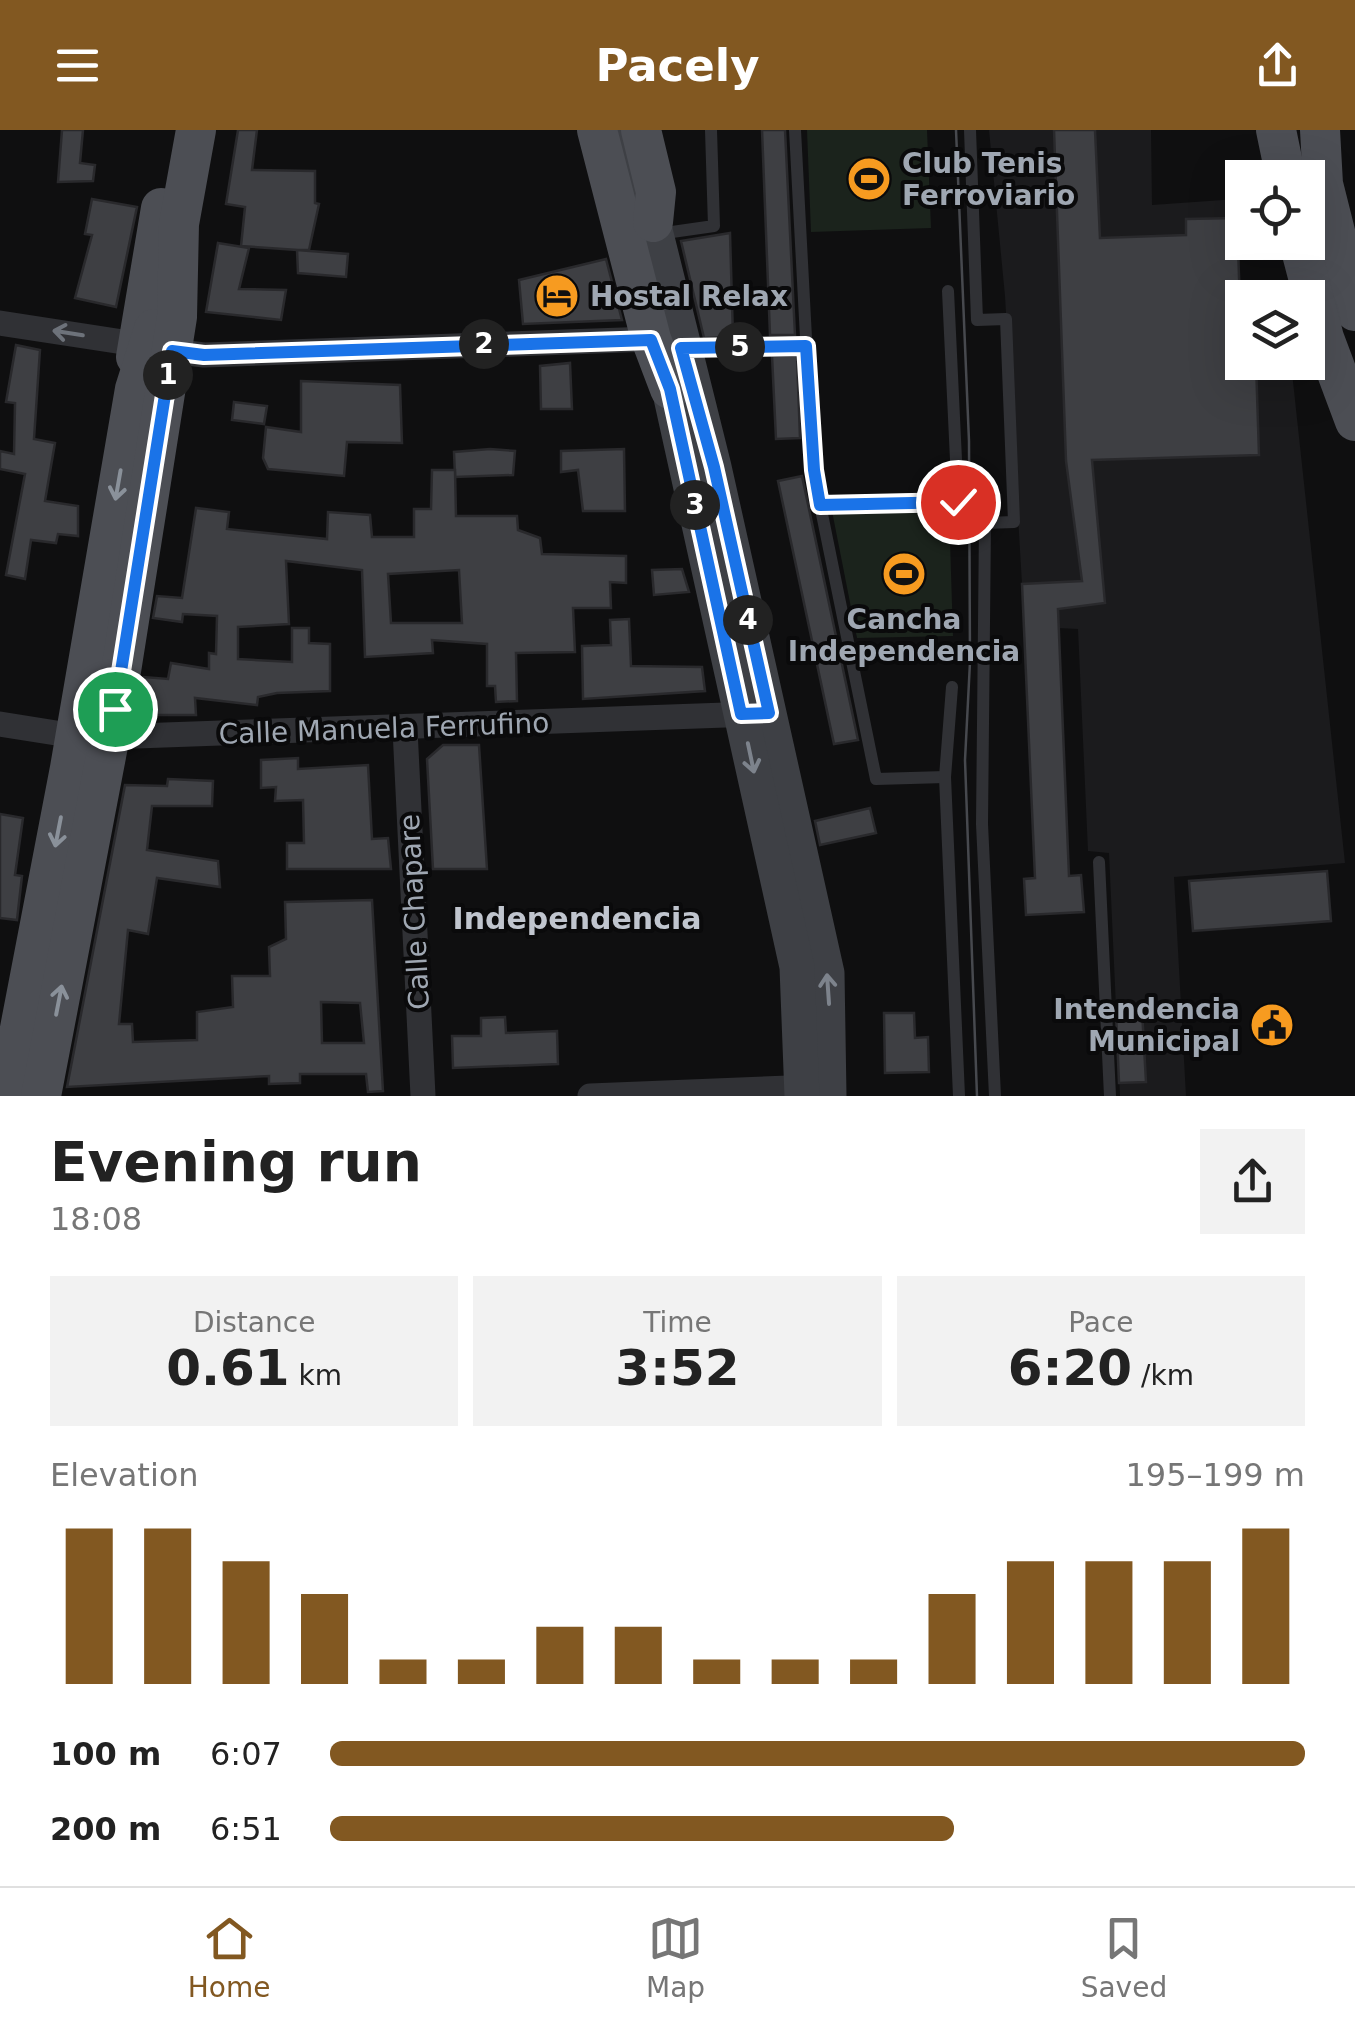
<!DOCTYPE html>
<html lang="en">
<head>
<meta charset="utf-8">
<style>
  :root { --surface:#fff; --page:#f2f2f2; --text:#222; --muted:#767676; --line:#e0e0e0; --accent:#825821 }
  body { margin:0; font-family:"DejaVu Sans",sans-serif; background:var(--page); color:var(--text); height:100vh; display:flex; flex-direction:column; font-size:38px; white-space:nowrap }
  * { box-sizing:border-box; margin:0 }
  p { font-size:32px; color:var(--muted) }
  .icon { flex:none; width:55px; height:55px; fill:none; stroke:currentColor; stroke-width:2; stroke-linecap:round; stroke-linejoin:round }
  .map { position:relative; height:966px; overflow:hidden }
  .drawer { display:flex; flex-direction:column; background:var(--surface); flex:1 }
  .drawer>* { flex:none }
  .controls { position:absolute; left:1225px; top:30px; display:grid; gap:20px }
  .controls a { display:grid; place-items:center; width:100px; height:100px; border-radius:0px; background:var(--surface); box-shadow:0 10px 40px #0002; font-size:50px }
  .pin { position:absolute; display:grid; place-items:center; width:85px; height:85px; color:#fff; margin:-42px; border:5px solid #fff; border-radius:50%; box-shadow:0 2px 10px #0007 }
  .km { position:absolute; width:50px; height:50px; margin:-25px; border-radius:50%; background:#222; color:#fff; font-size:28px; line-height:50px; text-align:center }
  .round { display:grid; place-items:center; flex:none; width:105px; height:105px; border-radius:0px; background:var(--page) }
  .overview { display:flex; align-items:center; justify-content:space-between; height:170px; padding:0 50px }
  h1 { font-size:55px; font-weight:600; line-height:75px }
  .stats { display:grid; grid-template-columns:repeat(3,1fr); gap:15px; height:170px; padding:10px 50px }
  .stats div { display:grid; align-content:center; border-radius:0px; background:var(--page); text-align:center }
  .stats b { font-size:50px; font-weight:600 }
  .stats small { font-size:28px; font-weight:400 }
  .stats p { font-size:28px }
  .chart { height:280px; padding:20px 50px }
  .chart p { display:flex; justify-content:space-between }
  .chart svg { width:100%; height:180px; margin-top:10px; stroke:var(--accent); stroke-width:6 }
  ul { padding:0 50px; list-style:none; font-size:32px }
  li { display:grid; grid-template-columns:160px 120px 1fr; align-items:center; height:75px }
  li i { height:25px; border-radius:12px; background:var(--accent) }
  header { display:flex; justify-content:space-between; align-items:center; height:130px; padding:0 50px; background:var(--accent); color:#fff; font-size:45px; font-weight:600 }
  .tabs { display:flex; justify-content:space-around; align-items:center; height:140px; border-top:2px solid var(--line); background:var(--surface); font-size:28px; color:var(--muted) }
  .tabs a { display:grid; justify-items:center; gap:5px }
  .tabs .active { color:var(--accent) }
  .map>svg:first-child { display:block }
  .built { fill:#1b1b1d }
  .green { fill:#1b231c }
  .building { fill:#3e3f43; stroke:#29292c; stroke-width:2.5; fill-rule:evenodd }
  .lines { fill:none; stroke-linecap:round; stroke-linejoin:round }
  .lane { stroke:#303135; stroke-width:12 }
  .street { stroke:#303135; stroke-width:25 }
  .secondary { stroke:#3e4045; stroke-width:35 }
  .primary { stroke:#4c4e54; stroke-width:40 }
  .tram { stroke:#47494e; stroke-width:2.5 }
  .oneway { stroke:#6d727a }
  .oneway2 { stroke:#8a919a }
  .oneway3 { stroke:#7d838c }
  .route-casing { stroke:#fff; stroke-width:20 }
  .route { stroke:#1a73e8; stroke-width:12 }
  .labels { text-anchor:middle; stroke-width:8; stroke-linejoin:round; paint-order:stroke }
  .poi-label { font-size:28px; font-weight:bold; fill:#9fa7b2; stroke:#0a0a0b; text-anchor:start }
  .street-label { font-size:28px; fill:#9fa7b2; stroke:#0a0a0b }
  .neighbourhood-label { font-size:30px; font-weight:bold; fill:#c0c5ce; stroke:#0a0a0b }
</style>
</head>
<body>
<header><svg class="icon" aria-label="menu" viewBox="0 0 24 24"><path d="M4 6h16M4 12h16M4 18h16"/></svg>Pacely<svg class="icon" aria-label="share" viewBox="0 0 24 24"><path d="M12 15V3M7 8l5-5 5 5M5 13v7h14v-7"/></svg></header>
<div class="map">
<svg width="1355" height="966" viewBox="0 0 1355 966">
  <rect width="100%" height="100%" fill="#0f0f10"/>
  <polygon class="built" points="989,0 1151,0 1152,75 1237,69 1242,232 1291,233 1345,733 1174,747 1186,966 1120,966 1109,723 1088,721 1078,499 1058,498 1056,452 1022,454 1005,166"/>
  <g class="green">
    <polygon points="807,0 927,0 931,98 811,102"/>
    <polygon points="949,379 953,506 857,508 832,381"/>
  </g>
  <g class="building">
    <polygon points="62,0 83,0 80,33 95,35 93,51 58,52"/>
    <polygon points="238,0 257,0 252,40 315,41 315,73 319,74 309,120 297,120 348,124 346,147 298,143 297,120 241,116 245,77 226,74"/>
    <polygon points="762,0 785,0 795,205 770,205"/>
    <polygon points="1054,0 1095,0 1100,108 1186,105 1186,89 1237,88 1242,232 1256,232 1259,325 1092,330 1105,473 1058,479 1069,746 1081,745 1084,782 1026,785 1024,749 1035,748 1022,454 1082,451 1066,331"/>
    <polygon points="92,69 137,77 116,177 75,168 92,105 85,104"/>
    <polygon points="730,103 733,207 704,208 681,111"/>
    <polygon points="218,113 249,118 239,159 286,160 281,190 206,182"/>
    <polygon points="606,129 622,190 523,194 519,150"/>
    <polygon points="16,215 40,220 34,309 55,313 45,371 78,376 78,406 58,404 56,413 31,410 25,449 6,445 25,344 0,339 0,321 14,324 15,273 6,272"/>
    <polygon points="797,225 800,308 776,309 772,226"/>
    <polygon points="570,233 572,279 541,279 540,236"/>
    <polygon points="301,251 400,255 402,313 347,312 344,346 268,339 263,328 266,297 301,302"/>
    <polygon points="234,272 267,276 264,294 232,290"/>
    <polygon points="490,319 515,321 513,345 455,347 454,322"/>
    <polygon points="624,319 625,381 583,381 578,340 561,342 561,321"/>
    <path d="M432 340H455L456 386H517L518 400 540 408 542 424 626 426V453L610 452 611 478H573L575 522 516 523 517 571 496 572 495 556H487V514L432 510 433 523 365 527 362 440 286 431 289 494 238 497V529L292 532V498H309V513L330 514V561L277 563 258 567 257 575 195 568 196 585H146L139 579 144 547 168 549 171 533 209 539V523L216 524 217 486 183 484 182 492 153 488 157 466 182 468 196 378 229 382 227 399 327 409 328 382 370 385 372 407H414V379H431ZM459 440 462 493H391L388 444Z"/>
    <polygon points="802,346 858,610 834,614 778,351"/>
    <polygon points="682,439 689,462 654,465 652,440"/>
    <polygon points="629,489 631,536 702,537 705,561 583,569 582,516 611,515 610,490"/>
    <polygon points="443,615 479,615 487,739 433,739 427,629"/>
    <polygon points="298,628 298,639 368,635 372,709 388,708 391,739 287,739 287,713 304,713 303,670 275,671 276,657 261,658 261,630"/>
    <path d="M168 649 213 651 212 676H152L147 720 218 731 220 757 157 748 148 804 128 800 119 894H132L133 912 197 910V882L233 877 232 846H270L269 817 286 809 285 772 372 770 383 961 368 962 366 944H300V953L269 954V946L67 957 125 655 167 656ZM321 872 360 873 364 913H322Z"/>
    <polygon points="870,678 876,703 820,715 815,691"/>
    <polygon points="0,684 23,688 15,745 22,746 17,790 0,788"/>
    <polygon points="1327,741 1331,791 1193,801 1189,751"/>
    <polygon points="1142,880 1146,952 1119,953 1116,882"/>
    <polygon points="884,883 914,883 915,908 928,907 929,942 885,943"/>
    <polygon points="505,887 506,903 557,901 558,934 453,938 452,906 481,906 481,888"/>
  </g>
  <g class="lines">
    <g class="lane">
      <polyline points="795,0 813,340 876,649 945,647"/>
      <polyline points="970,0 977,190 1006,189 1014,392 985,393 982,694 995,966"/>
      <polyline points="658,104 714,96 711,0"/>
      <polyline points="688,218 806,215"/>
      <polyline points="821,375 958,372 948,161"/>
      <polyline points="952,557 945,647 959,966"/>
      <polyline points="1099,732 1110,966"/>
    </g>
    <g class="street">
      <polyline points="0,193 136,214"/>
      <polyline points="171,221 204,225 651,209"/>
      <polyline points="0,594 75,606 108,607 754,584"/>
      <polyline points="405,599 423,966"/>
      <polyline points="590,966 815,957"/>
    </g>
    <g class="secondary">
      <polyline points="618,0 629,41 653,92 714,337 827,843 829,966"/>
      <polyline points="670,263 797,837 802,966"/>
    </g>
    <g class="primary">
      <polyline points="597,0 651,209 670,259"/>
      <polyline points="641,0 656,62 653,92"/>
      <polyline points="1276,0 1286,48"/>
      <polyline points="1320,0 1323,54 1355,181"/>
      <polyline points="1299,112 1324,208 1355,291"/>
      <polyline points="136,227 161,78"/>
      <polyline points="7,966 70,638 135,259 154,199"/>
      <polyline points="41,966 115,579 177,187 179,94 196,0"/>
    </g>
    <polyline class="tram" points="956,0 969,311 970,532 965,630 977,966"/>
  </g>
  <defs><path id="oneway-shaft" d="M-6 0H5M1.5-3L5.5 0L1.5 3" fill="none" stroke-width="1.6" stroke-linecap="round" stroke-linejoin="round" transform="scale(2.5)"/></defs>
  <use class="oneway" href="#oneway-shaft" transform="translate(68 203) rotate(-171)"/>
  <g class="oneway2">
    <use href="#oneway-shaft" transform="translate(118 355) rotate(100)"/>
    <use href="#oneway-shaft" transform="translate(58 702) rotate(101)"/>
    <use href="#oneway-shaft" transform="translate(59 870) rotate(-79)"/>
  </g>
  <g class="oneway3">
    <use href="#oneway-shaft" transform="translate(751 628) rotate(78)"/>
    <use href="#oneway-shaft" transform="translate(828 859) rotate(-94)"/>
  </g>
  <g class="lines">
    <defs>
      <polyline id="route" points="115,579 172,221 204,225 651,210 670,259 741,584 769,583 714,337 681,218 806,216 814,340 820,375 958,372"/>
    </defs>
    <use href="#route" class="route-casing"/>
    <use href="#route" class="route"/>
  </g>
  <defs>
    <symbol id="stadium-disc" viewBox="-11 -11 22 22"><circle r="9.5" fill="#f79b20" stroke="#0a0a0b"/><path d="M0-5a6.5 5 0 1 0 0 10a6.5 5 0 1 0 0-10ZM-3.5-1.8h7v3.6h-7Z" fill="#111"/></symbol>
    <symbol id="hotel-disc" viewBox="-11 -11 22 22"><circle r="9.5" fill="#f79b20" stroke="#0a0a0b"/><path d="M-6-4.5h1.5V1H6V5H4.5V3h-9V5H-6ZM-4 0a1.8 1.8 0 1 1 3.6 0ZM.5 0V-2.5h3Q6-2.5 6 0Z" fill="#111"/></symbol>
    <symbol id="civic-disc" viewBox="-11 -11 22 22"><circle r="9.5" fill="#f79b20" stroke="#0a0a0b"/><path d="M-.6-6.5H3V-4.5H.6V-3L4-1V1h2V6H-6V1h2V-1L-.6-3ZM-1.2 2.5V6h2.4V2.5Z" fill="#111"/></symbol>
  </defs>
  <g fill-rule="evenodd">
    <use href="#stadium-disc" x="844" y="24" width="50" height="50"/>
    <use href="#hotel-disc" x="532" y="141" width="50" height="50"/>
    <use href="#stadium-disc" x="879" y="419" width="50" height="50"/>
    <use href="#civic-disc" x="1247" y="870" width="50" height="50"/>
  </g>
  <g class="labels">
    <g class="poi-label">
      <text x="902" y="43">Club Tenis<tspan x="902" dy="32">Ferroviario</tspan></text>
      <text x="590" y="176">Hostal Relax</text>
      <text x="904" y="499" text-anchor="middle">Cancha<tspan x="904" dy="32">Independencia</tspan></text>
      <text x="1240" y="889" text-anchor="end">Intendencia<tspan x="1240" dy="32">Municipal</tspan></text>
    </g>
    <g class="street-label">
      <text transform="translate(384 598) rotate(-2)" y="10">Calle Manuela Ferrufino</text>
      <text transform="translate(414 782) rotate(-93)" y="10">Calle Chapare</text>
    </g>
    <g class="neighbourhood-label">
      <text x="577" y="799">Independencia</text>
    </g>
  </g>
</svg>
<div class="controls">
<a><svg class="icon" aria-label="locate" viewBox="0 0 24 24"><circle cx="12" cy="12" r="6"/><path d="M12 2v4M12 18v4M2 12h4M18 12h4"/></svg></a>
<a><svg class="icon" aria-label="layers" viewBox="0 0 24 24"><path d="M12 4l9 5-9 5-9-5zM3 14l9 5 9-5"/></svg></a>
</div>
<div class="pin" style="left:115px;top:579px;background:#1e9e55"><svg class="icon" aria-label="arrive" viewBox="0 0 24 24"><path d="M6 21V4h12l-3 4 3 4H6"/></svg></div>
<div class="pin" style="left:958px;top:372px;background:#d93025"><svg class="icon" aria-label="check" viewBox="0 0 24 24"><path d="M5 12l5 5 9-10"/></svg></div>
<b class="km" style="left:168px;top:245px">1</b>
<b class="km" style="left:484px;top:214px">2</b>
<b class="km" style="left:695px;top:375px">3</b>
<b class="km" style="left:748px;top:490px">4</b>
<b class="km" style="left:740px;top:217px">5</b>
</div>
<section class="drawer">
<div class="overview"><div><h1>Evening run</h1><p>18:08</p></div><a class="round"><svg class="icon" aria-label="share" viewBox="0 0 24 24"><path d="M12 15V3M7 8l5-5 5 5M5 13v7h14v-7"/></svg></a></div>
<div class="stats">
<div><p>Distance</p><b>0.61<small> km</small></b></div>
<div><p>Time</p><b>3:52</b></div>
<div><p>Pace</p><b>6:20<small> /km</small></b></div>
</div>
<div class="chart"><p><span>Elevation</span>195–199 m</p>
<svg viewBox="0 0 160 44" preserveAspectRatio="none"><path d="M5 44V6M15 44V6M25 44V14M35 44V22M45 44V38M55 44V38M65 44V30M75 44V30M85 44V38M95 44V38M105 44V38M115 44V22M125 44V14M135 44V14M145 44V14M155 44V6"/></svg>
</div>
<ul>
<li><b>100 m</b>6:07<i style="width:100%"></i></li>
<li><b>200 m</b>6:51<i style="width:64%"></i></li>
</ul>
</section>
<nav class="tabs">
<a class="active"><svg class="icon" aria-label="home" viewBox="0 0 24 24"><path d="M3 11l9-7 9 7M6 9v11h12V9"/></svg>Home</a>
<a><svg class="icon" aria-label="map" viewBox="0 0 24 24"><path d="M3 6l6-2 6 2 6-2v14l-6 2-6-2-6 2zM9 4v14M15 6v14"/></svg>Map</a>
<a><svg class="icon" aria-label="saved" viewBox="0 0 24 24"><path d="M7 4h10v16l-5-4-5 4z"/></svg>Saved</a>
</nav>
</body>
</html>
